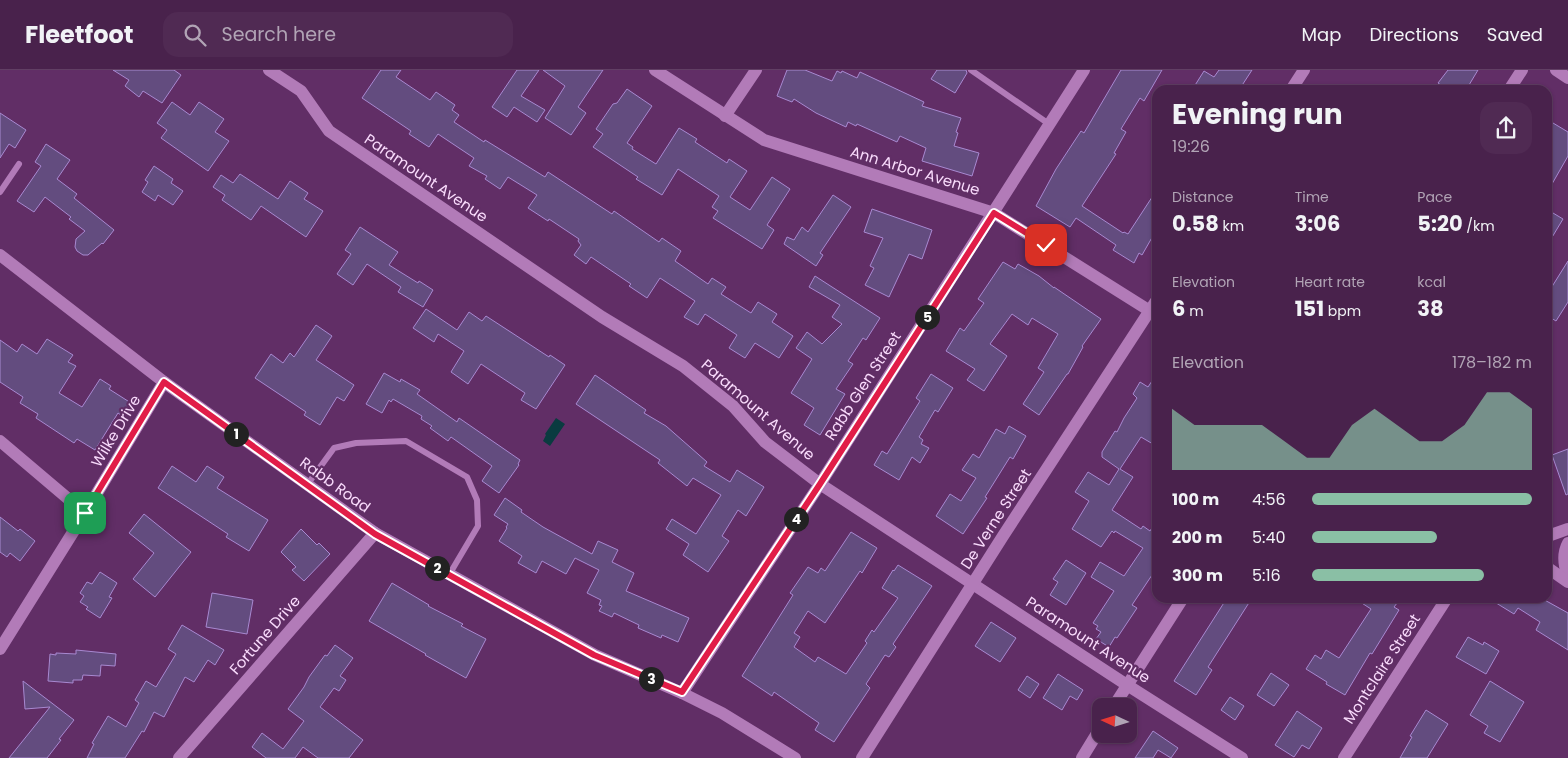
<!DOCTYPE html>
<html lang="en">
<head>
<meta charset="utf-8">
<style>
  :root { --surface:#49224c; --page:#502a53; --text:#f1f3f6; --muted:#b1a4b5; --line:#613f64; --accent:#8abfa5 }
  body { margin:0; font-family:Poppins,sans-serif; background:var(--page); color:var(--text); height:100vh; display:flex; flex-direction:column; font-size:19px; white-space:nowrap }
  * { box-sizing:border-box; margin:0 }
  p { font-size:16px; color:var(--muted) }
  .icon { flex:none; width:28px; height:28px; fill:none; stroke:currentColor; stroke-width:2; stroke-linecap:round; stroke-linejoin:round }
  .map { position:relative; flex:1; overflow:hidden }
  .panel { position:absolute; left:1152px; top:15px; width:400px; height:518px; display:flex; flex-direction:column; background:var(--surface); border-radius:15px; box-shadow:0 1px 4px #0004,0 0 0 1px var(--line) }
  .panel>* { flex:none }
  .needle { width:32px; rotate:274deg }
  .fabs { position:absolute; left:1092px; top:628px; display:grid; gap:10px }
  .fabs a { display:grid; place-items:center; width:45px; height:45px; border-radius:10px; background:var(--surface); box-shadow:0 1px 4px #0004,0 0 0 1px var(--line); font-size:25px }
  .pin { position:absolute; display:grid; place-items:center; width:42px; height:42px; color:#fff; margin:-21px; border-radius:10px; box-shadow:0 2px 8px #0006 }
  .km { position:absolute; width:25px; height:25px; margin:-12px; border-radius:50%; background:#222; color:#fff; font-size:14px; line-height:25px; text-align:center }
  .round { display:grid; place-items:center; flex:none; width:52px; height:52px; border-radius:15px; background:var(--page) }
  .headline { display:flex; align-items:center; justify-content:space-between; height:85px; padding:0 20px }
  h1 { font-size:28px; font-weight:700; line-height:38px }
  .metrics { display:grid; grid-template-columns:repeat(3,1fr); gap:8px; height:85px; padding:5px 20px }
  .metrics div { display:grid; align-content:center }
  .metrics b { font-size:21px; font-weight:700 }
  .metrics small { font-size:14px; font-weight:400 }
  .metrics p { font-size:14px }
  .chart { height:140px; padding:10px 20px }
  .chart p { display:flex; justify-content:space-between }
  .chart svg { width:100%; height:90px; margin-top:5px; fill:var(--accent); opacity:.7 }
  ul { padding:0 20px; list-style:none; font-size:16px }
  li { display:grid; grid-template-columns:80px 60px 1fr; align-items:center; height:38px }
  li i { height:12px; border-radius:6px; background:var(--accent) }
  header { display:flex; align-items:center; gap:30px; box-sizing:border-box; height:70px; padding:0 25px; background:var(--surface); border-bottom:1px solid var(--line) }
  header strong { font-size:24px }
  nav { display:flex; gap:28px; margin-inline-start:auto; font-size:18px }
  .search { width:350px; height:45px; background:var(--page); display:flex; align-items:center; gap:12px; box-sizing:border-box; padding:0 18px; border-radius:15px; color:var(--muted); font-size:19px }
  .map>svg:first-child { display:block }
  .water { fill:#0a3b40 }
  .building { fill:#634c7f; stroke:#a889d1 }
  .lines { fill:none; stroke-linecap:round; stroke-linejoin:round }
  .lane { stroke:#b27bb8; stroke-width:6 }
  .street { stroke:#b27bb8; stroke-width:12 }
  .secondary { stroke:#b27bb8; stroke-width:12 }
  .route-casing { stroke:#fff; stroke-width:10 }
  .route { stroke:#e11d48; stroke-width:6 }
  .labels { text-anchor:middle; stroke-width:4.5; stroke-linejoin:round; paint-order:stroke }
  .street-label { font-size:15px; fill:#f9dbfc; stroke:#612e66 }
</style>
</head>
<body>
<header>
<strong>Fleetfoot</strong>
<div class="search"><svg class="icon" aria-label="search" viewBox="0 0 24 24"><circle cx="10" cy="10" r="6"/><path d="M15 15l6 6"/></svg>Search here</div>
<nav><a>Map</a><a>Directions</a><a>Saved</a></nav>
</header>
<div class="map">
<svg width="1568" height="688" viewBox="0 0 1568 688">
  <rect width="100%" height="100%" fill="#612e66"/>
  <polygon class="water" points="556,348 565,354 550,376 543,371 546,365 545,364"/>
  <g class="building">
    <polygon points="113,0 174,0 181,5 162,33 143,21 139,27 125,16 129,10"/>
    <polygon points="381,0 401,0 396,7 430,30 436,22 455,35 452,40 459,45 454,52 484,72 485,70 545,107 548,102 612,144 614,141 659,172 662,168 681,181 675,191 708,214 712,208 726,217 721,224 751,243 758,232 777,244 772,252 793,266 779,288 755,273 745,288 729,278 737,265 705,244 698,255 684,247 695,231 660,208 647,228 629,216 631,214 591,187 586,194 574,185 581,175 578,171 579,169 549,149 548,151 528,138 537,125 508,107 500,119 485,109 487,106 469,96 474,88 438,64 429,77 409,64 411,61 362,28"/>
    <polygon points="517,0 539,0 521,26 545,40 537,52 514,37 507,47 492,37"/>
    <polygon points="543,0 603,0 578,37 586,43 571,65 545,48 565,16"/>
    <polygon points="787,0 805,0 832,11 837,1 841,3 842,1 857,8 860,2 924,32 922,36 961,48 956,62 958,63 954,76 979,83 972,106 922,91 926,78 900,66 897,72 857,54 856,56 848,52 846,57 816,43 794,29 792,32 777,26"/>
    <polygon points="937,0 966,0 967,3 955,23 931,9"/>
    <polygon points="1121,0 1162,0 1144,31 1140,28 1121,59 1126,62 1114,83 1116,84 1082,136 1123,163 1124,162 1128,164 1158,118 1158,157 1142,185 1139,183 1134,193 1113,180 1116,175 1076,148 1070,157 1036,136 1056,99 1081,61 1084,63"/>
    <polygon points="1219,0 1252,0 1239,20 1192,20 1204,1 1214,7"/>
    <polygon points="1448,0 1478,0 1466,20 1448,20 1438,13"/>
    <polygon points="627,19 652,36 627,73 633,77 632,79 656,94 679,58 697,69 695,72 727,93 729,89 747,101 730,127 750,140 772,107 790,119 767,155 774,160 762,179 713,148 718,141 712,137 719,126 678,99 662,125 636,109 638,107 593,77 603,64 596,59 613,34 617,33"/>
    <polygon points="172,32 190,45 199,32 224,49 215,62 229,71 208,101 161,68 167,60 157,53"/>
    <polygon points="0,43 26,60 15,78 9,74 0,88"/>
    <polygon points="1548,50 1568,62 1568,86 1548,121"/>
    <polygon points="46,74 70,90 57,109 77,124 74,128 114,160 103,174 102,173 88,185 83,185 77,181 75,177 76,169 85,161 69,149 71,147 45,127 34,142 17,131 41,96 35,92"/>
    <polygon points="154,96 173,109 171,113 183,121 173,135 158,125 155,131 142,122 148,112 145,110"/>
    <polygon points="240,104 278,129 290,111 308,123 304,129 323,141 306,167 261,136 251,150 222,130 225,125 213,117 221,105 233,113"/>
    <polygon points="833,125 851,137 820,183 823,185 816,196 784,174 787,167 794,170 802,157 808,162"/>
    <polygon points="872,139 932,160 922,189 909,184 889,227 865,215 874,198 870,196 883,168 864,162"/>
    <polygon points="1548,140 1563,149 1548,174"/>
    <polygon points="360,157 398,182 389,195 418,213 419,211 433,220 423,237 398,222 401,217 367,194 353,215 337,204 351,184 345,180"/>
    <polygon points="1568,191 1568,232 1556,251 1548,246 1548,223"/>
    <polygon points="1003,192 1015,199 1018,194 1039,206 1054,218 1054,217 1101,249 1082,276 1083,277 1068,304 1067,304 1039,345 1023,334 1044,302 1038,298 1058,264 1032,248 1028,255 1012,244 990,274 1007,286 984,321 967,310 975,299 946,281 960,258 964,261 984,233 978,229"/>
    <polygon points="815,206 880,248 866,270 863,268 848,291 853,294 836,319 845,324 820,365 804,355 814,338 791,323 812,289 796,278 807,262 822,274 842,254 832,247 840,235 809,217"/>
    <polygon points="426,239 457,260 469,242 482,251 486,246 549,287 550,285 565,295 536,339 521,330 525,323 481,294 468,314 451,302 464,281 438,264 434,272 413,258"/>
    <polygon points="316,255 332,266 316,290 354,315 344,331 337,327 320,355 304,345 306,342 255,308 271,284 283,293 290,283 294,287"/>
    <polygon points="47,269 73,285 68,292 76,296 59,323 82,337 100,309 111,316 109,319 131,333 122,346 118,343 95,380 77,369 74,373 36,348 38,344 20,333 23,327 0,312 0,270 17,282 22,274 37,284"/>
    <polygon points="1158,302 1158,377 1141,367 1120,399 1133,407 1112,440 1141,459 1143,456 1150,461 1158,448 1158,496 1132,535 1137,538 1117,568 1115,567 1109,577 1096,569 1101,562 1096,559 1098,556 1093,553 1114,521 1091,507 1100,492 1124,506 1143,478 1115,461 1114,463 1112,461 1101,477 1072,459 1089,431 1075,422 1088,402 1109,415 1119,399 1102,387 1102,382 1115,361 1117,362 1124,348 1137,328 1133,324 1140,312 1148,317"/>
    <polygon points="384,303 400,312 401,309 420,320 417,324 457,352 459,348 520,390 518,394 519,395 499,423 482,411 492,396 451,367 448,371 430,358 432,356 421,349 422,346 393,329 391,332 389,330 382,343 366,334"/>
    <polygon points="931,304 953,318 938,342 935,340 919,367 923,370 921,374 929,378 920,393 912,387 899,410 874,395 882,381 887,384 920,331 916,328"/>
    <polygon points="595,305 646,340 644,343 666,356 707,392 704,396 730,412 737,400 764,417 746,446 738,440 722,466 729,471 708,502 683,485 689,474 666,459 672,449 696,464 721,425 693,408 687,416 658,393 660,390 576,334"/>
    <polygon points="1009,356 1026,366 1013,389 1010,387 985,427 987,428 963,464 936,446 950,424 961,431 976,408 962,400 973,384 979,388 996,359 1005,364"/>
    <polygon points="1568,379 1568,424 1566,425 1552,385"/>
    <polygon points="172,396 196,412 207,396 224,407 217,418 268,450 249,481 226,467 228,464 158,418"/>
    <polygon points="505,428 522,440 521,442 543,457 592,484 598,471 618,480 612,492 634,503 626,521 689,548 678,572 662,565 661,568 638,558 639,555 614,543 612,547 599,541 602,536 599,535 601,530 587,523 599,500 575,488 566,504 542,491 536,503 518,493 522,486 499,471 507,458 506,457 508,454 494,445"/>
    <polygon points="144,444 191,482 155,527 133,509 154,483 129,463"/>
    <polygon points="0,447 18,461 20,459 35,471 20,491 10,483 7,487 0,482"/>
    <polygon points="301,459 317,475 319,473 330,484 304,511 292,500 296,497 281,482"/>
    <polygon points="851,462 877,478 862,503 860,501 825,553 808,541 794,563 800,567 794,577 815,592 818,587 846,604 867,573 865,571 872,560 874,562 898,528 882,518 893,500 894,501 898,495 932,516 893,574 896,577 889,587 885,585 866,614 870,618 834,672 815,660 819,653 774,622 772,626 742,606 793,525 790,523 808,497 818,503 821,498 825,501"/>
    <polygon points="1066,490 1086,503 1066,535 1050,525 1058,512 1053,509"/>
    <polygon points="100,502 117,513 109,527 112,528 100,548 86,539 88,537 80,532 84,526 80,523 87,512 92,514"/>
    <polygon points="392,513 429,535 428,536 463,554 461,556 486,569 466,608 425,585 426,584 369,551"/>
    <polygon points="212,523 253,530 247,564 206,557"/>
    <polygon points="1227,528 1252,528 1208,597 1212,600 1196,625 1174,611"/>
    <polygon points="1354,528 1401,528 1394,537 1399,540 1372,584 1370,583 1345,625 1326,614 1327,612 1306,599 1315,585 1321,589 1326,580 1339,588 1371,539"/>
    <polygon points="1488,528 1541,528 1568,543 1568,580 1536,560 1540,552 1518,538 1514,544"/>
    <polygon points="991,552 1016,568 1000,592 975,576"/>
    <polygon points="182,555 224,580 215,595 208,590 194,612 185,607 164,647 154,642 144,662 142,661 125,688 87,688 94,674 92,673 108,646 126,657 139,633 135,630 146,611 156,617 176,584 168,579"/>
    <polygon points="1468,567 1483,575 1484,572 1499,581 1486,604 1456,587"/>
    <polygon points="335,575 353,588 340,606 346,610 339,621 334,618 320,637 363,670 349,688 318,688 303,677 295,688 266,688 252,677 262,663 283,679 304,651 288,639 304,617 309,607 325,585 327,586"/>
    <polygon points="76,580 116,584 115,596 101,595 100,606 83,605 82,610 73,610 73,613 48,611 50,584 56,585 56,583 76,584"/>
    <polygon points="1271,603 1289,615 1274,636 1257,625"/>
    <polygon points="1058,604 1083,620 1077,630 1070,626 1062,640 1043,628"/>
    <polygon points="1027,606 1039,614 1030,628 1018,620"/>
    <polygon points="23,611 74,650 59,669 61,670 47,688 9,688 50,637 25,639"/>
    <polygon points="1490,611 1524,632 1500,672 1484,663 1488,656 1470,645"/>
    <polygon points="1230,627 1244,636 1235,650 1221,640"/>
    <polygon points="1426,640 1448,654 1427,688 1400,688 1412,667 1410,666"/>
    <polygon points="1297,641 1322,658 1309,679 1302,675 1294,687 1275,675"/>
    <polygon points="1153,661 1178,678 1171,688 1158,680 1153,688 1135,688"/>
  </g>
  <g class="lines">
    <g class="lane">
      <polyline points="971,0 1049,54"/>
      <polyline points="0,122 19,94"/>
      <polyline points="307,415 334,378 356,373 406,371 467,407 477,430 478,456 449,505"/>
    </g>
    <g class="street">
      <polyline points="269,0 301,21 329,61 602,247 683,296 733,336 765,372 820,414 1127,615 1242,688"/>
      <polyline points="655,0 764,70 994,143 1158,246"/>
      <polyline points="1291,20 1304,0"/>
      <polyline points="1509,20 1522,0"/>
      <polyline points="725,46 756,0"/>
      <polyline points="0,371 85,443"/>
      <polyline points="1548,466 1568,459"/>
      <path d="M1568 473C1562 484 1564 496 1568 507"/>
      <polyline points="1548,498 1568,512"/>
      <polyline points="0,579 85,443 164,312"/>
      <polyline points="682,623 820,414 1084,0"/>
      <polyline points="1114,636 1183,528"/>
      <polyline points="179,688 375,463"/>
      <polyline points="862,688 1003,466 1158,228"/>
      <polyline points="1082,688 1101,657"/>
      <polyline points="1344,688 1447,528"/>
    </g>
    <g class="secondary">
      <polyline points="1556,0 1568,8"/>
      <polyline points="0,185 164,312 375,463 595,585 682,623 722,643 795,688"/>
    </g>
  </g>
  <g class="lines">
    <defs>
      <polyline id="route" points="85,443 164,312 375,464 594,585 682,622 820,414 994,143 1046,175"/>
    </defs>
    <use href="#route" class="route-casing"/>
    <use href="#route" class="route"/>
  </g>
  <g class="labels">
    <g class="street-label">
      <text transform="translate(915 101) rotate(17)" y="5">Ann Arbor Avenue</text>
      <text transform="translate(426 108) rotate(34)" y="5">Paramount Avenue</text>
      <text transform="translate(863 316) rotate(-57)" y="5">Rabb Glen Street</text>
      <text transform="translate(758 340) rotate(41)" y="5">Paramount Avenue</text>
      <text transform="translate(116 361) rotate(-59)" y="5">Wilke Drive</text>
      <text transform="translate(335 415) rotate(36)" y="5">Rabb Road</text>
      <text transform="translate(996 449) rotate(-57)" y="5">De Verne Street</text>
      <text transform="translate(265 565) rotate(-49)" y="5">Fortune Drive</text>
      <text transform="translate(1088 570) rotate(33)" y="5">Paramount Avenue</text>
      <text transform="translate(1382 599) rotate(-57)" y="5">Montclaire Street</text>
    </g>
  </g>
</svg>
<div class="fabs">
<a><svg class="needle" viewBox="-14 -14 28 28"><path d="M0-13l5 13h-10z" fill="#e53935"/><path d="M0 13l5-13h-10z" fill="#b1a4b5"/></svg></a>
</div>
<div class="pin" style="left:85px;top:443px;background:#1e9e55"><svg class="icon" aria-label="arrive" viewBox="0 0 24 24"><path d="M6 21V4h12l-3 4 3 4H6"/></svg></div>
<div class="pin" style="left:1046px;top:175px;background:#d93025"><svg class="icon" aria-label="check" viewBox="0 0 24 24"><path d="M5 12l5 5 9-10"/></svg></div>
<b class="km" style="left:236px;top:364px">1</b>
<b class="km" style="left:437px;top:498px">2</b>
<b class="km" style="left:651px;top:609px">3</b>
<b class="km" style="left:796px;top:449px">4</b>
<b class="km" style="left:927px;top:247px">5</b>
<section class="panel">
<div class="headline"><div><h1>Evening run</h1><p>19:26</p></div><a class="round"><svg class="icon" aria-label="share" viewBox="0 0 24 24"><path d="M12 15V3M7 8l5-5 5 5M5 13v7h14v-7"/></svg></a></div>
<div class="metrics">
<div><p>Distance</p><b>0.58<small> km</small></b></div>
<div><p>Time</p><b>3:06</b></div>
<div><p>Pace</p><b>5:20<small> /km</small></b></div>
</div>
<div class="metrics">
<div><p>Elevation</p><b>6<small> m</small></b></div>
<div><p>Heart rate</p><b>151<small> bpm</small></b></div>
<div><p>kcal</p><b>38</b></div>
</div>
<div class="chart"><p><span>Elevation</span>178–182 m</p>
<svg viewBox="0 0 160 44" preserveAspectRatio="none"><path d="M0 44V14L10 22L20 22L30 22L40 22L50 30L60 38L70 38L80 22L90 14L100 22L110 30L120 30L130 22L140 6L150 6L160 14V44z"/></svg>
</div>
<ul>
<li><b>100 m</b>4:56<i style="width:100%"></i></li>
<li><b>200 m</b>5:40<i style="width:57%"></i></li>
<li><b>300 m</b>5:16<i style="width:78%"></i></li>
</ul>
</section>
</div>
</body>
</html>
